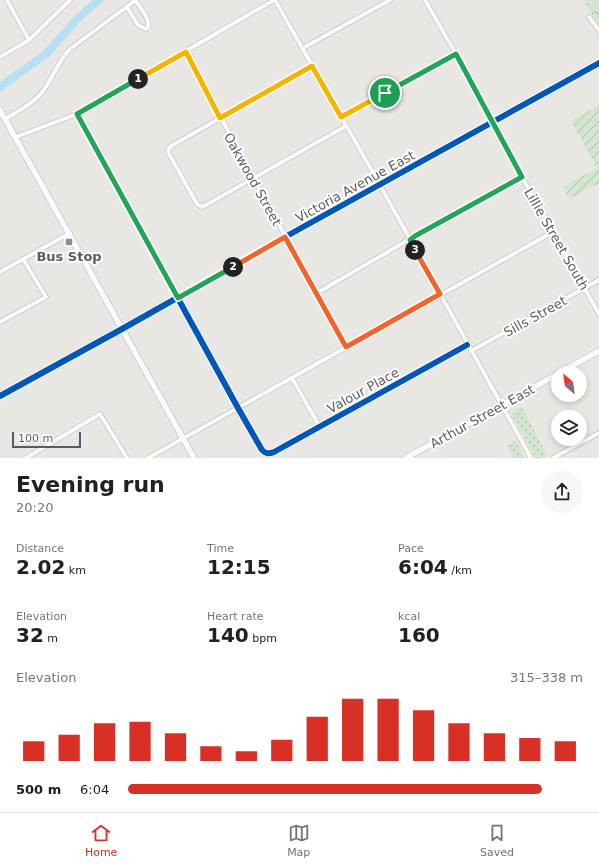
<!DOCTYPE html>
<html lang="en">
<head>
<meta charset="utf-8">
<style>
  :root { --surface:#fff; --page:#f6f6f6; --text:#202124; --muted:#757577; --line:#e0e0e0; --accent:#d93025 }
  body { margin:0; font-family:"DejaVu Sans",sans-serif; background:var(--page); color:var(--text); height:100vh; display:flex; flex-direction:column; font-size:15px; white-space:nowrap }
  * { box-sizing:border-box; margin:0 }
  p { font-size:13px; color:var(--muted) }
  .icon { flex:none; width:22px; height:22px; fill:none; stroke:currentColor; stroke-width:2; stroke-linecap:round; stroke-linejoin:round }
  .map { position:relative; height:458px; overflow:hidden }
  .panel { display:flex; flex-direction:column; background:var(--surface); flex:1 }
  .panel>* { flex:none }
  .needle { width:26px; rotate:331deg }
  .fabs { position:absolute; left:551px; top:366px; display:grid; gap:8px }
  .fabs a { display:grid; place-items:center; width:36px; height:36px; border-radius:50%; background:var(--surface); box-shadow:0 2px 6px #0003; font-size:20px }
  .scale { position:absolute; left:12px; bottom:10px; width:69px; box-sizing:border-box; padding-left:4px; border:2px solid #595d61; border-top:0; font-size:11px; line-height:14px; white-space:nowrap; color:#595d61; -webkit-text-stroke:3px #fff; paint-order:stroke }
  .pin { position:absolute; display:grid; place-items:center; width:34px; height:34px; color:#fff; margin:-17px; border:2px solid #fff; border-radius:50%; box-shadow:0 1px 4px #0007 }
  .km { position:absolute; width:20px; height:20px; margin:-10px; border-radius:50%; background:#222; color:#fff; font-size:11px; line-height:20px; text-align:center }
  .round { display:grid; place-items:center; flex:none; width:42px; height:42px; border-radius:21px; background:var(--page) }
  .summary { display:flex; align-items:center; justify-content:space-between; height:68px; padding:0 16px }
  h1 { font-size:22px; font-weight:700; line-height:30px }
  .stats { display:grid; grid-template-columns:repeat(3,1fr); gap:6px; height:68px; padding:4px 16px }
  .stats div { display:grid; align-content:center }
  .stats b { font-size:20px; font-weight:700 }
  .stats small { font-size:11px; font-weight:400 }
  .stats p { font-size:11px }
  .chart { height:112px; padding:8px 16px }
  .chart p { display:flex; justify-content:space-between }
  .chart svg { width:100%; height:72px; margin-top:4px; stroke:var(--accent); stroke-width:6 }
  ul { padding:0 16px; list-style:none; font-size:13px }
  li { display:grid; grid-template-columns:64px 48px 1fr; align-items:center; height:30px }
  li i { height:10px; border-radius:5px; background:var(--accent) }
  .tabs { display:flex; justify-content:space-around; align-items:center; height:56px; border-top:1px solid var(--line); background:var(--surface); font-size:11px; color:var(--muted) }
  .tabs a { display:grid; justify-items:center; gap:2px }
  .tabs .active { color:var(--accent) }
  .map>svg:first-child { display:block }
  .grass { fill:url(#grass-dots) }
  .park { fill:url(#park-crowns) }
  .garden { fill:url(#garden-furrows) }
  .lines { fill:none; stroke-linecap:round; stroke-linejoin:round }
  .river { stroke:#b7dff4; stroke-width:8 }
  .street-casing { stroke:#c4c4c4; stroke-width:5.5 }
  .secondary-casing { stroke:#c5c5c5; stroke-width:7 }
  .street { stroke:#fcfbfb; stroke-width:4 }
  .secondary { stroke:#fcfbfb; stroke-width:5.5 }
  .cycleway-casing { stroke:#fff; stroke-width:8 }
  .cycleway { stroke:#0057b8; stroke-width:6 }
  .split-1-casing { stroke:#fff; stroke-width:8 }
  .split-2-casing { stroke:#fff; stroke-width:8 }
  .split-3-casing { stroke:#fff; stroke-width:8 }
  .split-4-casing { stroke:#fff; stroke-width:8 }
  .split-1 { stroke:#f5b400; stroke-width:5 }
  .split-2 { stroke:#22a559; stroke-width:5 }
  .split-3 { stroke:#f0652b; stroke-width:5 }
  .split-4 { stroke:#22a559; stroke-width:5 }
  .poi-dot { fill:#8b8d8e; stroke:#fff; stroke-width:1.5 }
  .labels { text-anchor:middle; stroke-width:4; stroke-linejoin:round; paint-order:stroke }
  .street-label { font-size:13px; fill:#595d61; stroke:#fff }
  .poi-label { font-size:13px; font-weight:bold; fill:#595d61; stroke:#fff }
</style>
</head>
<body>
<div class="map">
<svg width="599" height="458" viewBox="0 0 599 458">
  <defs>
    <pattern id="grass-dots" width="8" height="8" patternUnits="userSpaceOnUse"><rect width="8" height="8" fill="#d2e5ce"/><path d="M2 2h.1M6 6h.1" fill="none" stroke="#adbdab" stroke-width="1.8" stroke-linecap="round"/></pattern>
    <pattern id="park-crowns" width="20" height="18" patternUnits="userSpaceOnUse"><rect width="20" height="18" fill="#d2e5ce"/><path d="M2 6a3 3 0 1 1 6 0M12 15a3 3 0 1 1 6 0" fill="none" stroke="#adbdab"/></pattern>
    <pattern id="garden-furrows" width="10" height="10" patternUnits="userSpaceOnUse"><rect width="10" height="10" fill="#d2e5ce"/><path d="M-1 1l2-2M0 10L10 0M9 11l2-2" fill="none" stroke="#adbdab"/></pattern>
  </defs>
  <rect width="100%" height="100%" fill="#e9e7e3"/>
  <g class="grass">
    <polygon points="522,407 547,455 543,458 536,458 511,413"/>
    <polygon points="516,441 525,458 514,458 507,446"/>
  </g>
  <polygon class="park" points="584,0 599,0 599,27"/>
  <polygon class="garden" points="599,105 599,183 569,199 563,187 597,168 571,121"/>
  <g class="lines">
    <polyline class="river" points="0,87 46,54 78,18 99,0"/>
    <defs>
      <g id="street">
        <polyline points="7,0 29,40"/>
        <polyline points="275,0 380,185 531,458"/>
        <polyline points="425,0 456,54 522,177 599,314"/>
        <path d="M127 7 138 25 146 29 148 27C150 18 140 8 136 1"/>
        <polyline points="589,17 599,30"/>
        <polyline points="303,48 390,0"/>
        <polyline points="186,52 253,178 347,347"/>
        <polyline points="0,57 29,40 70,0"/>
        <polyline points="312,66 171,146 168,150 169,154 197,204 202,207 206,205 346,126"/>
        <path d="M77 114 238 408 262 450C266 454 269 454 274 452L467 345"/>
        <polyline points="341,117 456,54"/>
        <path d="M5 119C18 111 34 103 43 91 53 78 58 61 70 49L136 0"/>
        <polyline points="16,137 77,114 274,0"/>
        <polyline points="0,272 70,233"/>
        <polyline points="317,293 415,236 522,177"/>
        <polyline points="0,322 46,297 23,259"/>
        <polyline points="471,351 599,280"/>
        <polyline points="292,378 320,427"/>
        <polyline points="26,458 100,414 127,458"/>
        <polyline points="148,458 553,232"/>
        <polyline points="553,458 599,433"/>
      </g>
      <g id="secondary">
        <polyline points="0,110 194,458"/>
        <polyline points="559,373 599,351"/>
        <polyline points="0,396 122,329 285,237 599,63"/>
        <polyline points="406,458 558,374"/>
      </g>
    </defs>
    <use href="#street" class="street-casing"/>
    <use href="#secondary" class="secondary-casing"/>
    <use href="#street" class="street"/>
    <use href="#secondary" class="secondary"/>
    <defs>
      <g id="cycleway">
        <path d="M77 114 238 408 262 450C266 454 269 454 274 452L467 345"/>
        <polyline points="0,396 122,329 285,237 599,63"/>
      </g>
    </defs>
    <use href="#cycleway" class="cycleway-casing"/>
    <use href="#cycleway" class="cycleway"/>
  </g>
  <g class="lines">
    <defs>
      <polyline id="split-1" points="138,79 186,52 220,118 312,66 341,117 385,93"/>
      <polyline id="split-2" points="138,79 77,114 178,298 233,267"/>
      <polyline id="split-3" points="233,267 285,237 346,347 440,294 415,250"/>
      <polyline id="split-4" points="385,93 456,54 522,177 415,236 410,240 415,250"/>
    </defs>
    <use href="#split-1" class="split-1-casing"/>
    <use href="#split-2" class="split-2-casing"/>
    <use href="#split-3" class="split-3-casing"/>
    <use href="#split-4" class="split-4-casing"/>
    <use href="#split-1" class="split-1"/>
    <use href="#split-2" class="split-2"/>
    <use href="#split-3" class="split-3"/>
    <use href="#split-4" class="split-4"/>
  </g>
  <rect class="poi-dot" x="65" y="238" width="8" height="8" rx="2"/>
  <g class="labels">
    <g class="street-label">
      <text transform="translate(253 179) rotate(61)" y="5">Oakwood Street</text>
      <text transform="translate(355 186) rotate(-29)" y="5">Victoria Avenue East</text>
      <text transform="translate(557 239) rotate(60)" y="5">Lillie Street South</text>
      <text transform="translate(535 316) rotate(-29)" y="5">Sills Street</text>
      <text transform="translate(363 390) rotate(-29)" y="5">Valour Place</text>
      <text transform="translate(482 416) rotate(-29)" y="5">Arthur Street East</text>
    </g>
    <g class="poi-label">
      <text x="69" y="261">Bus Stop</text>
    </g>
  </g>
</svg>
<div class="fabs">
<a><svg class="needle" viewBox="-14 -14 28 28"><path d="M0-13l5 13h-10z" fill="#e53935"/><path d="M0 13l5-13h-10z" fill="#757577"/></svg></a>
<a><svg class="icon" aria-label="layers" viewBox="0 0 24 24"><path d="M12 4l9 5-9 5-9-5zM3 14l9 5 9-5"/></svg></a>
</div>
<div class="scale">100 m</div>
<div class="pin" style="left:385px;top:93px;background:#1e9e55"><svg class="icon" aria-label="arrive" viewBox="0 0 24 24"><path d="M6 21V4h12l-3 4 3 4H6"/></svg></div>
<b class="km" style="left:138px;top:79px">1</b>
<b class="km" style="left:233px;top:267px">2</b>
<b class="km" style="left:415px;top:250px">3</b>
</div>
<section class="panel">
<div class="summary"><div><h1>Evening run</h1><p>20:20</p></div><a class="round"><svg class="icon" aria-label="share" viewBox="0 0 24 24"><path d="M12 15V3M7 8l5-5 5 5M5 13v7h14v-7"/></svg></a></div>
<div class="stats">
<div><p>Distance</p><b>2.02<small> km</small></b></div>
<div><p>Time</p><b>12:15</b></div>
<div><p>Pace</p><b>6:04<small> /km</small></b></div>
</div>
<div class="stats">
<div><p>Elevation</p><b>32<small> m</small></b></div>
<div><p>Heart rate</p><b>140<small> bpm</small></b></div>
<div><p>kcal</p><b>160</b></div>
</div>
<div class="chart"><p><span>Elevation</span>315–338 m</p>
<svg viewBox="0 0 160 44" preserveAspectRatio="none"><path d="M5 44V32M15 44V28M25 44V21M35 44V20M45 44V27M55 44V35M65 44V38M75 44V31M85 44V17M95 44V6M105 44V6M115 44V13M125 44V21M135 44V27M145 44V30M155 44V32"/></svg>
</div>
<ul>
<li><b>500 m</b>6:04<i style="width:91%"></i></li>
</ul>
</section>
<nav class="tabs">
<a class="active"><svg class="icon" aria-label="home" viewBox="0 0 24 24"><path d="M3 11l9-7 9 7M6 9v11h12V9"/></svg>Home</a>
<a><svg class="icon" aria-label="map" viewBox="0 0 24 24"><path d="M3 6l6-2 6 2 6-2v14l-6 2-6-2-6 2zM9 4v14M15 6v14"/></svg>Map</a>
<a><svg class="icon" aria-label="saved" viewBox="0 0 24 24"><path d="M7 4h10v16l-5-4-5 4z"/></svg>Saved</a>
</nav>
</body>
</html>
